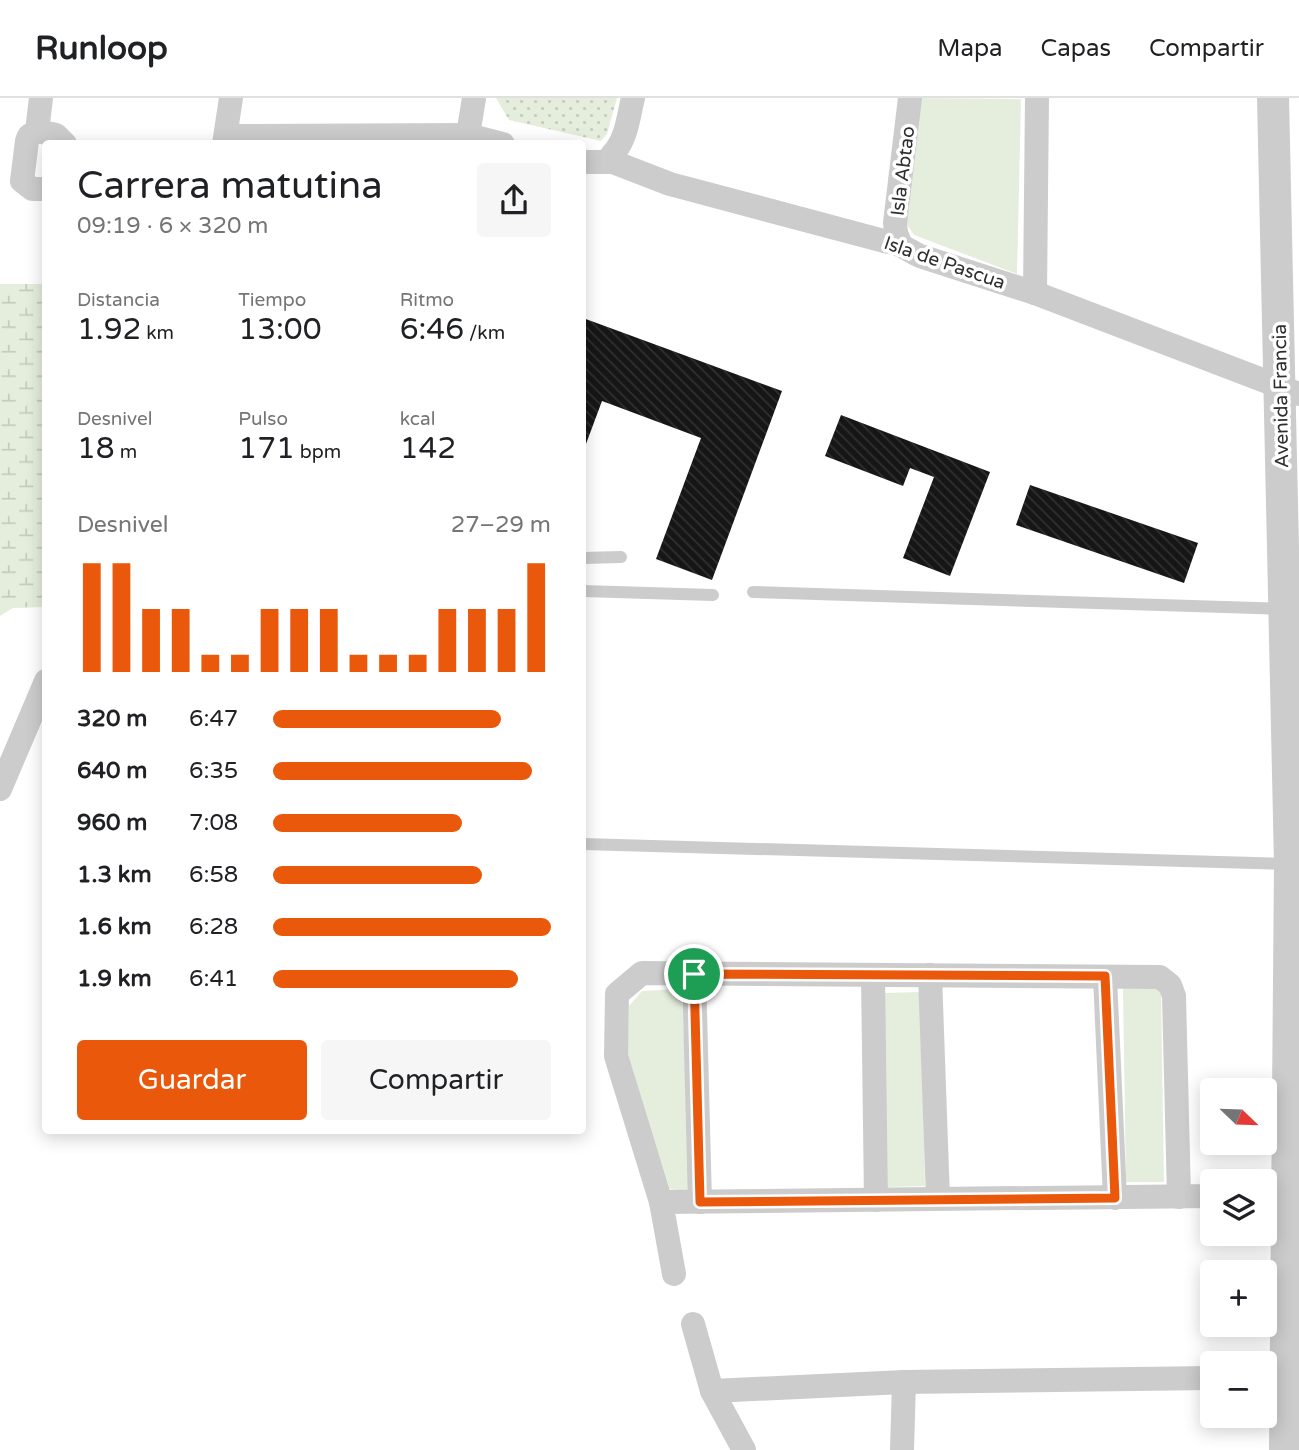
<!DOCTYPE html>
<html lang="es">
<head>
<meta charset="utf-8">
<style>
  :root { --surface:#fff; --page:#f6f6f6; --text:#202124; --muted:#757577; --line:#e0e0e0; --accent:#ea580c }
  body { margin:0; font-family:"Varela Round",sans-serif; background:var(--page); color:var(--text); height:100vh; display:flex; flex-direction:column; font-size:26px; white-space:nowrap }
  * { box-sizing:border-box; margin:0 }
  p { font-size:23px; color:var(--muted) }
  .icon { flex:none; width:38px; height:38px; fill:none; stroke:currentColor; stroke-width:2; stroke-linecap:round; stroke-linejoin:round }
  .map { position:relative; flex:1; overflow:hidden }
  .sheet { position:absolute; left:42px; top:42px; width:544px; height:994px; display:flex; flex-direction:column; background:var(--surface); border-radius:7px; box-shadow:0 4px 18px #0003 }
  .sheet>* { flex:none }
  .needle { width:46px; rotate:113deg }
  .fabs { position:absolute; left:1200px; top:980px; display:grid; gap:14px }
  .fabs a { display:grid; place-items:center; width:77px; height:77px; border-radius:7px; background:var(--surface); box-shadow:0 4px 18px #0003; font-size:35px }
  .pin { position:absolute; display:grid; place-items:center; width:60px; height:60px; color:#fff; margin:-30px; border:4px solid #fff; border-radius:50%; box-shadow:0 2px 7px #0007 }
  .round { display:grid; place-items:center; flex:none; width:74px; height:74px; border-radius:7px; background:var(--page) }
  .summary { display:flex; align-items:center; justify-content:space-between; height:119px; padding:0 35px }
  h1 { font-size:38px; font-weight:600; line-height:52px }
  .figures { display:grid; grid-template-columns:repeat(3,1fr); gap:10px; height:119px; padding:7px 35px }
  .figures div { display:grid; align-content:center }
  .figures b { font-size:30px; font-weight:600 }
  .figures small { font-size:19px; font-weight:400 }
  .figures p { font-size:19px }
  .chart { height:196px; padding:14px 35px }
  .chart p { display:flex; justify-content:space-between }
  .chart svg { width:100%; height:126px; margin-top:7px; stroke:var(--accent); stroke-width:6 }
  .primary-button { display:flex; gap:14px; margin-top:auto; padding:14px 35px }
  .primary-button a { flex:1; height:80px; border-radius:7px; background:var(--accent); color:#fff; font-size:28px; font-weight:600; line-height:80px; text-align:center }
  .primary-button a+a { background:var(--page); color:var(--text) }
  ul { padding:0 35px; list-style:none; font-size:23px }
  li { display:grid; grid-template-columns:112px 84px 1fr; align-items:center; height:52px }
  li i { height:18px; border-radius:9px; background:var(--accent) }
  header { display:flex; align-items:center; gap:42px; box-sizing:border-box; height:98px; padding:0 35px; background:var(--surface); border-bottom:2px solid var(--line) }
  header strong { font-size:33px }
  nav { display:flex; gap:38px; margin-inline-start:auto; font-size:24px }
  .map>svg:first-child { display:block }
  .grass { fill:#e5eedc }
  .wetland { fill:url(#wetland-marsh) }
  .park { fill:url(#park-dots) }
  .building { fill:url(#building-back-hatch) }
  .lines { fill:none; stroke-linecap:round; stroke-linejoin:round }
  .service { stroke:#ccc; stroke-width:12 }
  .minor { stroke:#ccc; stroke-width:24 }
  .tertiary { stroke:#ccc; stroke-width:32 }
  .route-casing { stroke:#fff; stroke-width:14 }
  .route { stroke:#ea580c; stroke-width:9 }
  .labels { text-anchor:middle; stroke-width:7; stroke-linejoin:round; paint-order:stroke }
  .street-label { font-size:19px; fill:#2f2f2f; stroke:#fff }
</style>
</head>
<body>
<header>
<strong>Runloop</strong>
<nav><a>Mapa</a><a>Capas</a><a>Compartir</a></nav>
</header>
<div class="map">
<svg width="1299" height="1352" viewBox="0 0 1299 1352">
  <defs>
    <pattern id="wetland-marsh" width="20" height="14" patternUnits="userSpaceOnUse" patternTransform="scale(1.75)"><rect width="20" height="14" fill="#e5eedc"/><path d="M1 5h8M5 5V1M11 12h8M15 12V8" fill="none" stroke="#c5ccbd"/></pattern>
    <pattern id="park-dots" width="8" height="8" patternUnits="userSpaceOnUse" patternTransform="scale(1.75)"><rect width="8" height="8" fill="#e5eedc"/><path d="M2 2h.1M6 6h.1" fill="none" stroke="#c5ccbd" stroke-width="1.8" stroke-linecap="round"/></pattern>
    <pattern id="building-back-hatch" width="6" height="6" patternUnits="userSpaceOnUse" patternTransform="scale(1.75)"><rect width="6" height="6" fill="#161616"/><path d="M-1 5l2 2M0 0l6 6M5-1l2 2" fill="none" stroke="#303030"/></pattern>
  </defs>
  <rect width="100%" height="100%" fill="#fff"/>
  <g class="grass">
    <polygon points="916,0 1021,1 1017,176 914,137 900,116"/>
    <polygon points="1161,890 1164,1084 1126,1084 1123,891"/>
    <polygon points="682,891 690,1095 670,1091 627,958 629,908 642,893"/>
    <polygon points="921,894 925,1088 887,1089 884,895"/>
  </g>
  <polygon class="wetland" points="0,186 46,186 45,500 42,509 13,510 0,518"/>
  <polygon class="park" points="496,0 617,0 607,36 601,43 509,22"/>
  <g class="building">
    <polygon points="583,220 782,293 712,482 656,461 701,340 602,303 583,354"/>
    <polygon points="841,317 990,374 950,478 903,460 934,379 910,370 903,388 825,358"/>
    <polygon points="1030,387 1198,445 1184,485 1016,427"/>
  </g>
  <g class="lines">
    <g class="service">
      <polyline points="583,460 621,459"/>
      <polyline points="583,493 713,497"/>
      <polyline points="753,494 1285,511"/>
      <polyline points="583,746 1289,766"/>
    </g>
    <g class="minor">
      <polyline points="37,33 41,0"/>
      <polyline points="468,37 474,0"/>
      <polyline points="226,38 468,37 503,46"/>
      <polyline points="224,46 231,0"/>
      <path d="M583 64H613L670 86 884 143C902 145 905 151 920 158L1035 195 1299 296"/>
      <path d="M613 64 612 57C627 41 628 20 633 0"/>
      <polyline points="46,91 32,91 22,83 27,43 29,38 37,33 56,37 65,46"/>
      <polyline points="900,145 896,135 895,125 910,0"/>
      <polyline points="1035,195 1037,0"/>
      <polyline points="0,691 46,583"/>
      <polyline points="694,876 700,1104"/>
      <polyline points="873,877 876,1102"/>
      <polyline points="930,877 938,1101"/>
      <polyline points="1105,879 1115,1100"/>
      <polyline points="661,1104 1213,1098"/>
      <polyline points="674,1176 661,1104 616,958 617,896 642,875 1160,879 1170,887 1174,898 1179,1099"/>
      <polyline points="693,1226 712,1293 744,1352"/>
      <polyline points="712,1293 904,1284 1213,1280"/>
      <polyline points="902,1352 904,1284"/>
    </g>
    <polyline class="tertiary" points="1273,0 1290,766 1285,1352"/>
  </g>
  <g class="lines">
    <defs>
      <polygon id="route" points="694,876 1105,878 1115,1100 700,1104"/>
    </defs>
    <use href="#route" class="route-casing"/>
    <use href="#route" class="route"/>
  </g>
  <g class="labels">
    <g class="street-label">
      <text transform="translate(902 73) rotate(-83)" y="7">Isla Abtao</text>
      <text transform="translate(945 164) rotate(19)" y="7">Isla de Pascua</text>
      <text transform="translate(1280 298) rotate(-91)" y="7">Avenida Francia</text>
    </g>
  </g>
</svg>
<div class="fabs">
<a><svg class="needle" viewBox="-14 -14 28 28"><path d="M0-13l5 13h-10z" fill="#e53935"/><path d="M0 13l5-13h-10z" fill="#757577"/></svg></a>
<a><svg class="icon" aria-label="layers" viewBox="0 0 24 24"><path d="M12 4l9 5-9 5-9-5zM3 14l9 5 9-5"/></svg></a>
<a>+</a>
<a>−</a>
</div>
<div class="pin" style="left:694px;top:876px;background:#1e9e55"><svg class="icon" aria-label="arrive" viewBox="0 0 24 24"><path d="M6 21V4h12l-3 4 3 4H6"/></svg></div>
<section class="sheet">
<div class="summary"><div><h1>Carrera matutina</h1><p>09:19 · 6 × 320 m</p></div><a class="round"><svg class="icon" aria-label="share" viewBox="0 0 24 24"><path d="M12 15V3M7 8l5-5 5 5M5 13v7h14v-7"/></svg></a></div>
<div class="figures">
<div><p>Distancia</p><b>1.92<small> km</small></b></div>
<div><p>Tiempo</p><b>13:00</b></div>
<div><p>Ritmo</p><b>6:46<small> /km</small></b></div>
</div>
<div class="figures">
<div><p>Desnivel</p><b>18<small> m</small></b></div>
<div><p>Pulso</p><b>171<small> bpm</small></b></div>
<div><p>kcal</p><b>142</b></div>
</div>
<div class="chart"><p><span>Desnivel</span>27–29 m</p>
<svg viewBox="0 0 160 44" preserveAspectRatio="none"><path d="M5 44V6M15 44V6M25 44V22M35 44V22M45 44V38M55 44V38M65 44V22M75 44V22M85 44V22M95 44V38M105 44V38M115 44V38M125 44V22M135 44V22M145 44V22M155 44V6"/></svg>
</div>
<ul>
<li><b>320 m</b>6:47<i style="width:82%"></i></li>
<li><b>640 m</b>6:35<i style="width:93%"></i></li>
<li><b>960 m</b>7:08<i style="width:68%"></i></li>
<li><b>1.3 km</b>6:58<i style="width:75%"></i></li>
<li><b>1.6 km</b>6:28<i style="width:100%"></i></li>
<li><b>1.9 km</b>6:41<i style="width:88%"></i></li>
</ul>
<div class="primary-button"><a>Guardar</a><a>Compartir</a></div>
</section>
</div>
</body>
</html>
